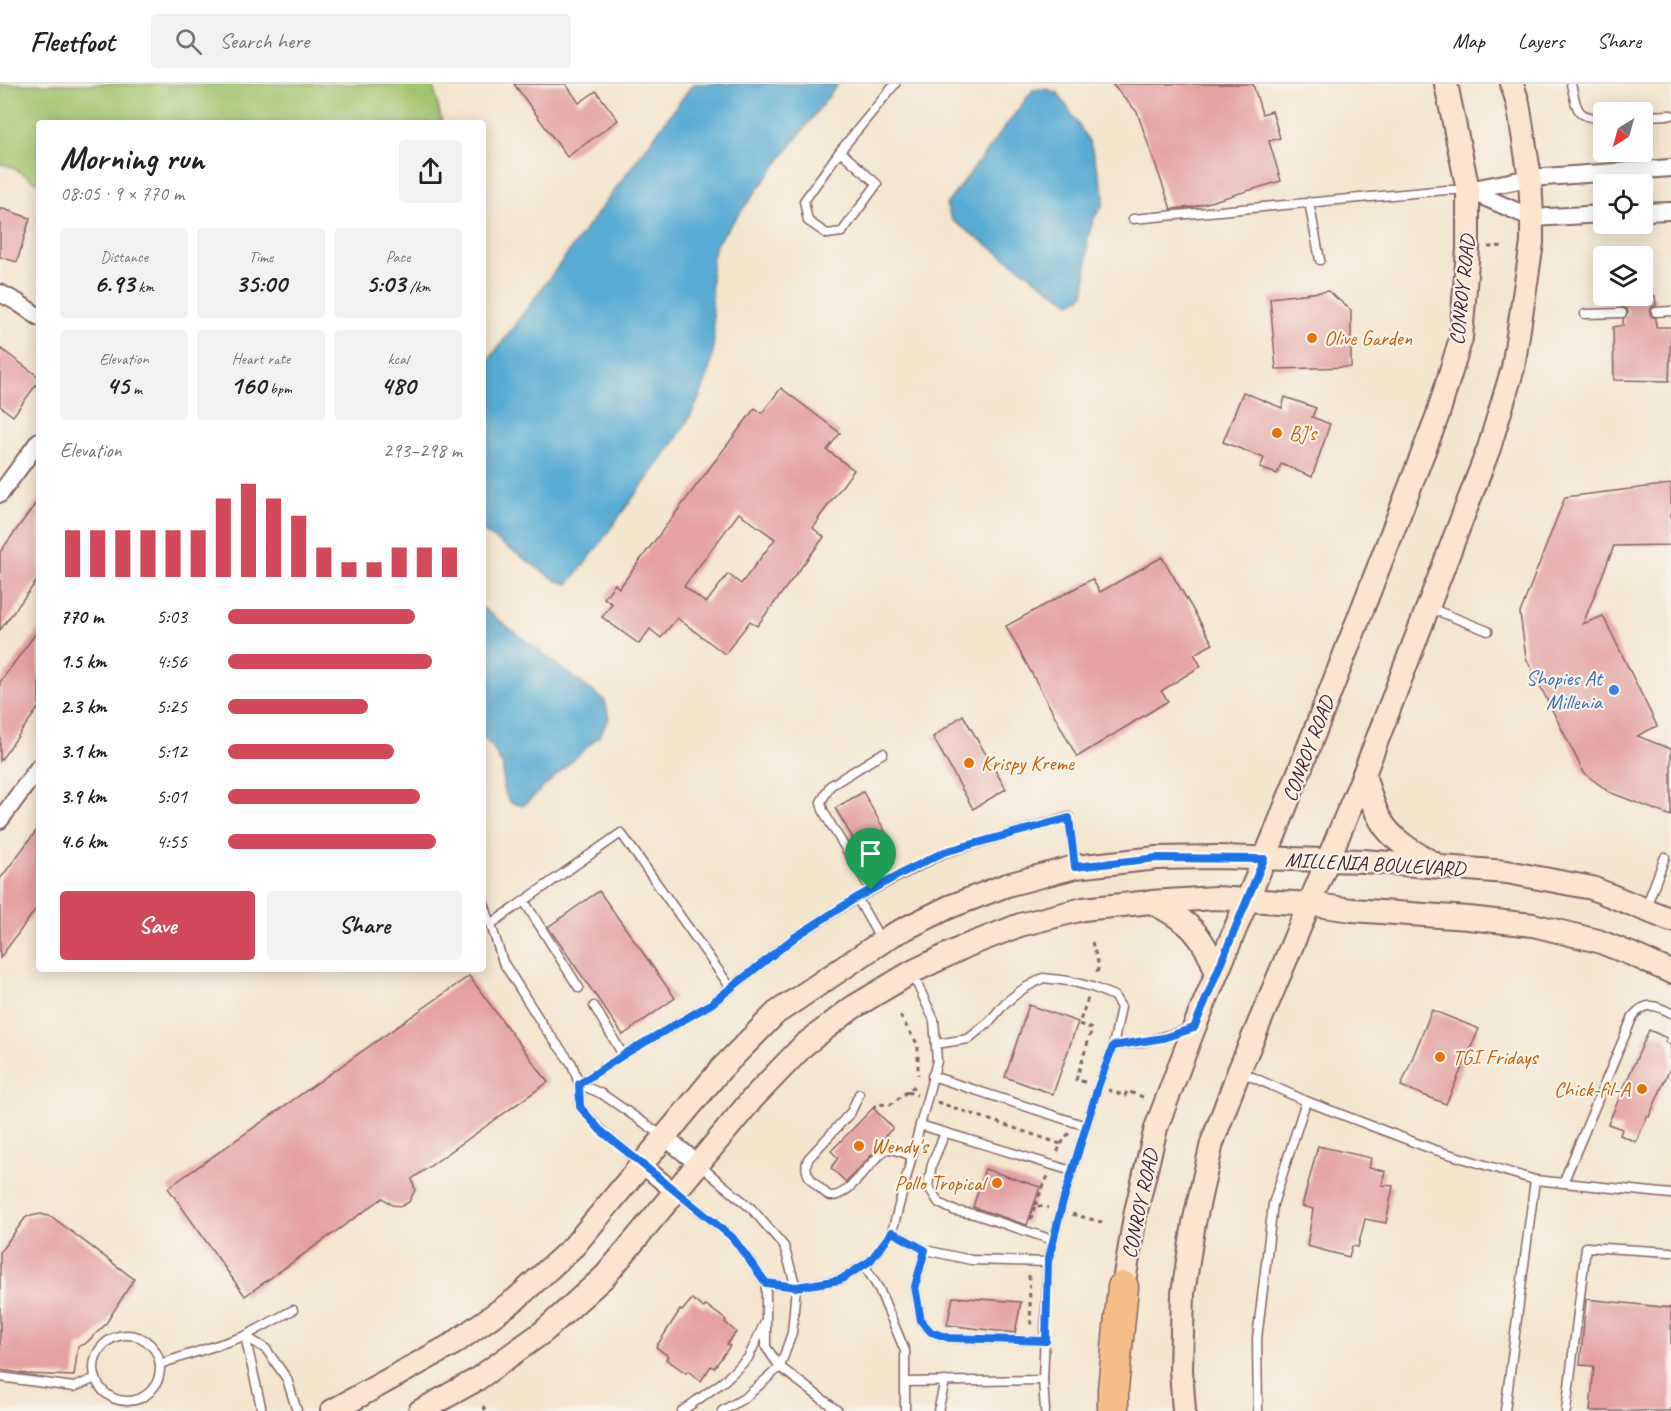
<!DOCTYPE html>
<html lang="en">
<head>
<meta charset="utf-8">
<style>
  :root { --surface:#fff; --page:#f2f2f2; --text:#222; --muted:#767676; --line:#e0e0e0; --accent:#d1495b }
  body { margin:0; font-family:Caveat,sans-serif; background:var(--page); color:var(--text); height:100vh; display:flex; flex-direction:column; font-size:22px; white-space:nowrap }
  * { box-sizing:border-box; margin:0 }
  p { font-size:20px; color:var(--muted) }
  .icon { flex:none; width:33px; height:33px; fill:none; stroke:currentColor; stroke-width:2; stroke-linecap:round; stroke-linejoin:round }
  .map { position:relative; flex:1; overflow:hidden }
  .side { position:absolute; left:36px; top:36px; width:450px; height:852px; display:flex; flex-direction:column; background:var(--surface); border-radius:6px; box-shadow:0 3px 15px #0003 }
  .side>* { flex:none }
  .needle { width:39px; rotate:217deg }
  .controls { position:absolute; left:1593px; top:18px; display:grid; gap:12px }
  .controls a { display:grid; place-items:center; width:60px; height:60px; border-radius:6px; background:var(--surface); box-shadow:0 3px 15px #0003; font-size:30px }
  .pin { position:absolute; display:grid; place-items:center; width:51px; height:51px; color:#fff; margin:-62px -26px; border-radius:50% 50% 50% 0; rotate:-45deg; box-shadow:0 0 6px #0007 }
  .pin .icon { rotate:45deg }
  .round { display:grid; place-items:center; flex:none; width:63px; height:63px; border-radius:6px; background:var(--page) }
  .head { display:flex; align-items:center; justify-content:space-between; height:102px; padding:0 24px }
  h1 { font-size:33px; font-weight:700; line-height:45px }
  .stats { display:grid; grid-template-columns:repeat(3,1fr); gap:9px; height:102px; padding:6px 24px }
  .stats div { display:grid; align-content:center; border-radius:6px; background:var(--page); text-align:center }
  .stats b { font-size:26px; font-weight:700 }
  .stats small { font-size:16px; font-weight:400 }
  .stats p { font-size:16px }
  .chart { height:168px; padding:12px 24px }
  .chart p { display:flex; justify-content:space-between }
  .chart svg { width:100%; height:108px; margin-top:6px; stroke:var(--accent); stroke-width:6 }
  .primary-button { display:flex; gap:12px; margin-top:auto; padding:12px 24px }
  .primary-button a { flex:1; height:69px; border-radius:6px; background:var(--accent); color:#fff; font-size:24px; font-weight:700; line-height:69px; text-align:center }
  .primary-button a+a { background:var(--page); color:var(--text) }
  ul { padding:0 24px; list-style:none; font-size:20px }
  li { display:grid; grid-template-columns:96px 72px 1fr; align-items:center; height:45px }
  li i { height:15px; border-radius:8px; background:var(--accent) }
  header { display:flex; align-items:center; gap:36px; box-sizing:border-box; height:84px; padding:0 30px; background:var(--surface); border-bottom:2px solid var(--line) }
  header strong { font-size:28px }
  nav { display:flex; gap:33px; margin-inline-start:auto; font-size:21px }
  .search { width:420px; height:54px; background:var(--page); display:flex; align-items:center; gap:15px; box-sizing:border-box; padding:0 21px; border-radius:6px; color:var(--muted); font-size:22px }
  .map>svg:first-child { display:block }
  .green { fill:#a1c46e; stroke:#76724c; stroke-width:1.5 }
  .water { fill:#58acd3; stroke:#51667f; stroke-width:1.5 }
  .building { fill:#e3a1a0; fill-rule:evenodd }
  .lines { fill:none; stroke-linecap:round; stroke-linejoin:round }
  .lane-casing { stroke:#866464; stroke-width:11 }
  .street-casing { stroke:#866464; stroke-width:20 }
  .secondary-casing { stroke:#866464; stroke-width:26 }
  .highway-casing { stroke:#866464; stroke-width:33 }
  .path { stroke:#866464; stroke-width:3; stroke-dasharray:4.5 4.5; stroke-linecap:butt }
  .lane { stroke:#fff; stroke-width:8 }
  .street { stroke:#fff; stroke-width:16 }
  .secondary { stroke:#fbe5cf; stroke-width:22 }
  .highway { stroke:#f6be87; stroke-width:30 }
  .route-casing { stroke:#fff; stroke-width:12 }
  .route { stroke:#1a73e8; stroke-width:8 }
  .food-dot { fill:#e8710a; stroke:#f7f3e8; stroke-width:2 }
  .shop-dot { fill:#3f7fe0; stroke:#f7f3e8; stroke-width:2 }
  .labels { text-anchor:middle; stroke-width:4.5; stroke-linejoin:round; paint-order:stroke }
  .street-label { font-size:21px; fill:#4a1f2b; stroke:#f7f3e8 }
  .food-label { font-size:21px; fill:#c56008; stroke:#f7f3e8; text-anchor:start }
  .shop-label { font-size:21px; fill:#366cbe; stroke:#f7f3e8; text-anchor:end }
</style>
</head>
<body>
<header>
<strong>Fleetfoot</strong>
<div class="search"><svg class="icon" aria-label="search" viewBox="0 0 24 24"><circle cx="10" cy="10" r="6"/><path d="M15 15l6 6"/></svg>Search here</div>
<nav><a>Map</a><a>Layers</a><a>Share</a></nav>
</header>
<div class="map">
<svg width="1671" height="1327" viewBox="0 0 1671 1327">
  <rect width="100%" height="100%" fill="#f7f3e8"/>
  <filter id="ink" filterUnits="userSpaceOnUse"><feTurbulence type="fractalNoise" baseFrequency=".0167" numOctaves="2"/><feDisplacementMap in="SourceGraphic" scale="12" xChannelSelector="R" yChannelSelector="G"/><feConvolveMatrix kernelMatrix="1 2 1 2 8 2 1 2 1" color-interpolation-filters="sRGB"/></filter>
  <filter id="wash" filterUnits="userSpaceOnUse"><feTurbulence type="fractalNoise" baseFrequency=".008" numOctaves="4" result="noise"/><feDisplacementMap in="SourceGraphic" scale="24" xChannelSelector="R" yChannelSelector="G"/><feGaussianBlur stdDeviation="1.35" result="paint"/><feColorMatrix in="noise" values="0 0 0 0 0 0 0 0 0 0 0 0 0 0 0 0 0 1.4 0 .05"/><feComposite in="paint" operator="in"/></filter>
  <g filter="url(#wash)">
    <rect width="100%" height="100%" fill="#f4e5cd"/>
    <polygon class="green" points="0,0 433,0 442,39 39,39 39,99 10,82 0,80"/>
    <g class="water">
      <path d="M693 0H838L716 160C703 199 721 241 710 283 697 336 658 380 626 423 607 449 589 477 568 500L557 497 483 447V284Z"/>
      <polygon points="1045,5 1058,9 1090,59 1104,108 1104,119 1094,134 1088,152 1086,197 1084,210 1081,213 1070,219 952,136 946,121 1033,6"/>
      <polygon points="483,524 605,617 609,634 600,651 523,722 509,718 503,704 503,683 492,662 483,654"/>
    </g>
    <g id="blocks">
      <g class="building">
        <polygon points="514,0 566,0 579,19 596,7 618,36 567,73"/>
        <polygon points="1112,0 1253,0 1262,30 1272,27 1280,54 1269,57 1281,97 1193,123 1171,125 1137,28"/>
        <polygon points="0,124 30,134 17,178 0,173"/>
        <polygon points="1328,207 1351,226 1351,283 1276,285 1270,214"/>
        <polygon points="1621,212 1655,212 1656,222 1652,223 1650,228 1651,232 1656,234 1656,243 1671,243 1669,297 1614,296 1613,243 1623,241 1623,235 1628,229 1627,225 1622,223"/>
        <polygon points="0,264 39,293 39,297 13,332 0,322"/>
        <path d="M781 304 840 349 827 366 854 386 818 435 819 436 813 444 824 453 757 542 750 537 725 570 677 534 661 554 650 545 639 560 602 533 612 520 604 514 615 500 619 504 755 324 762 329ZM739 429 775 455 741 500 728 490 706 519 684 502Z"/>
        <polygon points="1243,308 1282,324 1285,313 1316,324 1312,333 1330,340 1312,393 1281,380 1277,390 1260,384 1264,374 1223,358"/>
        <polygon points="1671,400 1671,461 1614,462 1583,540 1603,532 1657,642 1637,652 1671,665 1671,732 1609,708 1584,689 1526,574 1520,529 1565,413"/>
        <polygon points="39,415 39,494 0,546 0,468"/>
        <polygon points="1162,473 1213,560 1194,570 1201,582 1161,607 1168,617 1077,673 1006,542 1092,495 1100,508"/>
        <polygon points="39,545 39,623 0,677 0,598"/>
        <polygon points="963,631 1006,705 973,725 933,653"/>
        <polygon points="863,708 890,756 864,773 835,724"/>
        <polygon points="39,743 39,821 0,874 0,795"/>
        <polygon points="599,807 675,914 623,951 548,843"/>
        <polygon points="469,892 548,998 412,1095 415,1106 409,1118 402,1122 392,1121 383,1114 245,1212 168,1104"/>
        <polygon points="1029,921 1078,938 1053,1010 1005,993"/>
        <polygon points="1432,926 1479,945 1446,1020 1401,1002"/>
        <polygon points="1649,946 1667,954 1665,958 1671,961 1671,982 1649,1033 1647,1032 1636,1058 1620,1051 1622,1045 1608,1040"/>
        <polygon points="873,1024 893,1044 883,1054 887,1058 878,1064 846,1098 831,1084 838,1074 831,1067"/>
        <polygon points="1318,1062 1371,1074 1369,1084 1385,1087 1382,1101 1393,1102 1386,1139 1365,1135 1358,1163 1352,1162 1349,1173 1307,1162 1313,1125 1302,1122"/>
        <polygon points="985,1085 1040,1103 1027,1141 973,1123"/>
        <polygon points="41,1130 52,1133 134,1195 105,1241 85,1260 78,1262 74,1292 27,1290 0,1286 0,1168 26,1133"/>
        <polygon points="953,1213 1021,1218 1015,1249 947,1241"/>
        <polygon points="692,1215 704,1224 706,1221 726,1236 725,1238 736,1248 727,1260 730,1262 714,1284 711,1282 701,1297 688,1287 686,1289 666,1275 668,1272 656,1263 680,1226 682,1227"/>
        <polygon points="1586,1215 1671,1224 1671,1327 1590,1327 1594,1282 1580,1281"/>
      </g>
    </g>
  </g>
  <g filter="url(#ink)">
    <use href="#blocks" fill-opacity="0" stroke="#866464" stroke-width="1.5"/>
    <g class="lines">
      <defs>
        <g id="lane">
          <path d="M1571 0C1577 24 1575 35 1604 34"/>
          <polyline points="1642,32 1671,31"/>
          <polyline points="840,67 877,100 842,148 827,150 808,137 804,117 840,67 895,0"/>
          <polyline points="1309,118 1320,176"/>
          <polyline points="1133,135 1446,106 1468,106"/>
          <polyline points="1656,228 1671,227"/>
          <polyline points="1585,230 1622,229"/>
          <polyline points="1430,524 1488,547"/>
          <polyline points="871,806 830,739 823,726 821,718 830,702 883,669"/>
          <polyline points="483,816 503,878 544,943 572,980 579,1000 580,1023 600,1045 640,1079"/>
          <polyline points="524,817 579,904"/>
          <polyline points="1646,823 1665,773"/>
          <polyline points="491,840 621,749 731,904"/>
          <polyline points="881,856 857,814 944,769 1069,733 1075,783"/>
          <polyline points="594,922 623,971"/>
          <polyline points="1113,962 1143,958 1190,945"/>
          <polyline points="1239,987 1306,1017 1432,1065 1535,1096 1671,1110"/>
          <polyline points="932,992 1086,1042"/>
          <polyline points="579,1000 628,968 711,920 795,853 857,814"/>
          <polyline points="579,1000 602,1010 663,1052"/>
          <path d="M859 1010 851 1028 808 1075C801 1092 817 1101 829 1112 847 1114 864 1086 877 1074 880 1071 884 1066 888 1065 895 1064 905 1070 912 1072"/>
          <polyline points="920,1041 1072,1087"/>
          <polyline points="945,1049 932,1080 928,1102 939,1119 955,1127 974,1130 1053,1156"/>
          <polyline points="698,1080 752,1125 784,1162 796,1203 792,1249 780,1283 746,1313 722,1327"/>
          <path d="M1563 1099 1633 932C1646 917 1656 921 1671 929"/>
          <polyline points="676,1108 732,1153 766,1199 766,1236 748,1274 724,1297 682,1327"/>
          <polyline points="892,1148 925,1166 971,1176 1048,1178"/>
          <polyline points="925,1166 915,1202 921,1237 931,1248 949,1254 1046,1257"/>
          <polyline points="864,1181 879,1205 905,1267 905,1327"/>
          <polyline points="766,1199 796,1203 840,1196 870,1177 892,1148 937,977 934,936 912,889"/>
          <polyline points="766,1239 766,1263 780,1283 838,1327"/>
          <circle cx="127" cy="1284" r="33"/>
          <polyline points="245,1252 266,1265 287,1295 297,1327"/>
          <polyline points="245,1252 262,1327"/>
          <polyline points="160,1280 245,1252 293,1226"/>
          <polyline points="0,1293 74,1303 96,1294"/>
          <polyline points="1043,1296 1045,1327"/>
          <polyline points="906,1298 1043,1296 1048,1178 1062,1121 1098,1003 1113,962 1121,923 1114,912 1092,903 1069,897 1043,894 1023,905 1005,919 989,938 968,955 936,960"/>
          <polyline points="938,1327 945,1297"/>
          <polyline points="1258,1327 1257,1255 1273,1120 1306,1017"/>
          <polyline points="1505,1327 1535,1096"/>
          <polyline points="1566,1327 1586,1163 1671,1168"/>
        </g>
        <g id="street">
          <polyline points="1468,106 1530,94 1671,84"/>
          <polyline points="1468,106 1532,134 1604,130"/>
          <polyline points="1642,128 1671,127"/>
          <polyline points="0,209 17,218 39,233"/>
          <polyline points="0,410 39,357"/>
          <polyline points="0,736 39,683"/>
          <polyline points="665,1053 698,1080"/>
          <polyline points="642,1081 675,1108"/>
        </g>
        <g id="secondary">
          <path d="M1364 690C1378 742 1386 753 1433 779"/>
          <path d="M1153 819C1190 838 1202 849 1217 889"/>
          <polyline points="1123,1219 1123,1203 1136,1127 1156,1044 1194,944 1276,747 1411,400 1437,333 1461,254 1468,165 1468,106 1446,0"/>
          <polyline points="332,1327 453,1260 516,1215 574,1162 721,985 776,929 892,851 949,823 1007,801 1075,783 1157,774 1217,773 1363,777 1507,788 1592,804 1671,836"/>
          <polyline points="420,1327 476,1296 543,1248 605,1192 753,1014 804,961 852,924 912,888 966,862 1020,841 1083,825 1151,818 1216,814 1310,820 1352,826 1468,834 1533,841 1598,857 1631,870 1671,888"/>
          <polyline points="1184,1327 1181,1286 1183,1209 1194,1139 1212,1059 1239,987 1364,690 1489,364 1513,284 1532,159 1532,134 1530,94 1518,19 1512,0"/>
        </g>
        <polyline id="highway" points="1113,1327 1113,1305 1123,1203"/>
      </defs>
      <use href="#lane" class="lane-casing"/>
      <use href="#street" class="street-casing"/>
      <use href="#secondary" class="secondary-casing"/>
      <use href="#highway" class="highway-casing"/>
      <g class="path">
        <polyline points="1488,163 1504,162"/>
        <polyline points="1092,858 1099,882 1096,891"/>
        <polyline points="900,932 918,961 918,991"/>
        <polyline points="1085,998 1076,996 1092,945 1079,940 1088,914"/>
        <polyline points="1108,1006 1125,1012 1127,1007 1143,1013"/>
        <polyline points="907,1008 917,1011"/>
        <polyline points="937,1018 1061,1060 1057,1069"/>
        <polyline points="873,1024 877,1020 890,1021 916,1001"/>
        <polyline points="1061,1060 1069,1049"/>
        <polyline points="1035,1121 1048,1092"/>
        <polyline points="1072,1130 1105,1139"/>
        <polyline points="1032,1135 1031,1134 1035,1121 1048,1124"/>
        <polyline points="1029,1191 1031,1244"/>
        <polyline points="483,1322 486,1327"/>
      </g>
      <use href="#lane" class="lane"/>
      <use href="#street" class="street"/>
      <use href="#secondary" class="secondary"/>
      <use href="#highway" class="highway"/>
    </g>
  </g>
  <g class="lines" filter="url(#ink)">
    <defs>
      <polygon id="route" points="1069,734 1075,783 1157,774 1264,775 1194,944 1163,954 1113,962 1098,1003 1062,1121 1048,1178 1046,1257 949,1254 931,1248 921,1237 915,1202 925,1166 892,1148 870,1177 840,1196 796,1203 766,1199 732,1153 600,1046 580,1023 579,1000 628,968 711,920 795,853 856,814 906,787 944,768"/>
    </defs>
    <use href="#route" class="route-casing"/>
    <use href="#route" class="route"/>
  </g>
  <g class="food-dot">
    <circle cx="1312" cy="254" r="6"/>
    <circle cx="1277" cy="349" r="6"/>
    <circle cx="969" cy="679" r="6"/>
    <circle cx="1440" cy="973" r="6"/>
    <circle cx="1642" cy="1005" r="6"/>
    <circle cx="859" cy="1062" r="6"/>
    <circle cx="997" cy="1099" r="6"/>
  </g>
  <circle class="shop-dot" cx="1614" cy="606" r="6"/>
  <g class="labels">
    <g class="street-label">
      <text transform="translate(1462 206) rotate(-84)" y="7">CONROY ROAD</text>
      <text transform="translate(1308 665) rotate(-69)" y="7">CONROY ROAD</text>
      <text transform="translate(1375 780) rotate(3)" y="7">MILLENIA BOULEVARD</text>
      <text transform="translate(1140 1120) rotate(-78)" y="7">CONROY ROAD</text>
    </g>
    <g class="food-label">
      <text x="1324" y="261">Olive Garden</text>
      <text x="1289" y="356">BJ's</text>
      <text x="981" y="686">Krispy Kreme</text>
      <text x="1452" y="980">TGI Fridays</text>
      <text x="1630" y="1012" text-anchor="end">Chick-fil-A</text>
      <text x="871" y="1069">Wendy's</text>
      <text x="985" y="1106" text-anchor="end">Pollo Tropical</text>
    </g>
    <g class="shop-label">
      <text x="1602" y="601">Shopies At<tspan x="1602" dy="24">Millenia</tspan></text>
    </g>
  </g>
</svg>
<div class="controls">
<a><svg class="needle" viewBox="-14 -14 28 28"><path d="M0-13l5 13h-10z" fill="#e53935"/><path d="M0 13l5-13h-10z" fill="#767676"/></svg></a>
<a><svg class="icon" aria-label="locate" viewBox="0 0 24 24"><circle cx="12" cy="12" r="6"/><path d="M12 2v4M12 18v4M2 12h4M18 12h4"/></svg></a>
<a><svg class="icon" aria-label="layers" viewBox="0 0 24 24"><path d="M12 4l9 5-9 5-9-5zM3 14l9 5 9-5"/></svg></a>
</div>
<div class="pin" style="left:871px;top:806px;background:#1e9e55"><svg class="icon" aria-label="arrive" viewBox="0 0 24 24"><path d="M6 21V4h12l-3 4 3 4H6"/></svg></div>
<section class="side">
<div class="head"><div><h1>Morning run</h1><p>08:05 · 9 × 770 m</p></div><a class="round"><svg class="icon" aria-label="share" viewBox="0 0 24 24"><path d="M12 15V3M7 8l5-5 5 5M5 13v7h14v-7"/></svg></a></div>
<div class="stats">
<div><p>Distance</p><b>6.93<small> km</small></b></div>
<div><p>Time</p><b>35:00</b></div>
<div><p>Pace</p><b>5:03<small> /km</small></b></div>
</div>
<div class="stats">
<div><p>Elevation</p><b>45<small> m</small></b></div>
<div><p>Heart rate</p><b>160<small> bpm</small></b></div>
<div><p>kcal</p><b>480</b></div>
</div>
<div class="chart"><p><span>Elevation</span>293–298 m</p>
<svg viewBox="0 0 160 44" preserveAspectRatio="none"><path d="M5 44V25M15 44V25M25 44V25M35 44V25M45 44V25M55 44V25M65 44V12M75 44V6M85 44V12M95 44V19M105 44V32M115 44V38M125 44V38M135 44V32M145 44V32M155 44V32"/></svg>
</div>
<ul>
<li><b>770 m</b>5:03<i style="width:80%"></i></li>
<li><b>1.5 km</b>4:56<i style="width:87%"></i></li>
<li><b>2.3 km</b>5:25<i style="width:60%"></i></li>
<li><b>3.1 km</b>5:12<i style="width:71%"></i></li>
<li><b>3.9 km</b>5:01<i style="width:82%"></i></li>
<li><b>4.6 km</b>4:55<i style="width:89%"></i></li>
</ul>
<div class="primary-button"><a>Save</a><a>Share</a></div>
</section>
</div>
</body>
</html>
